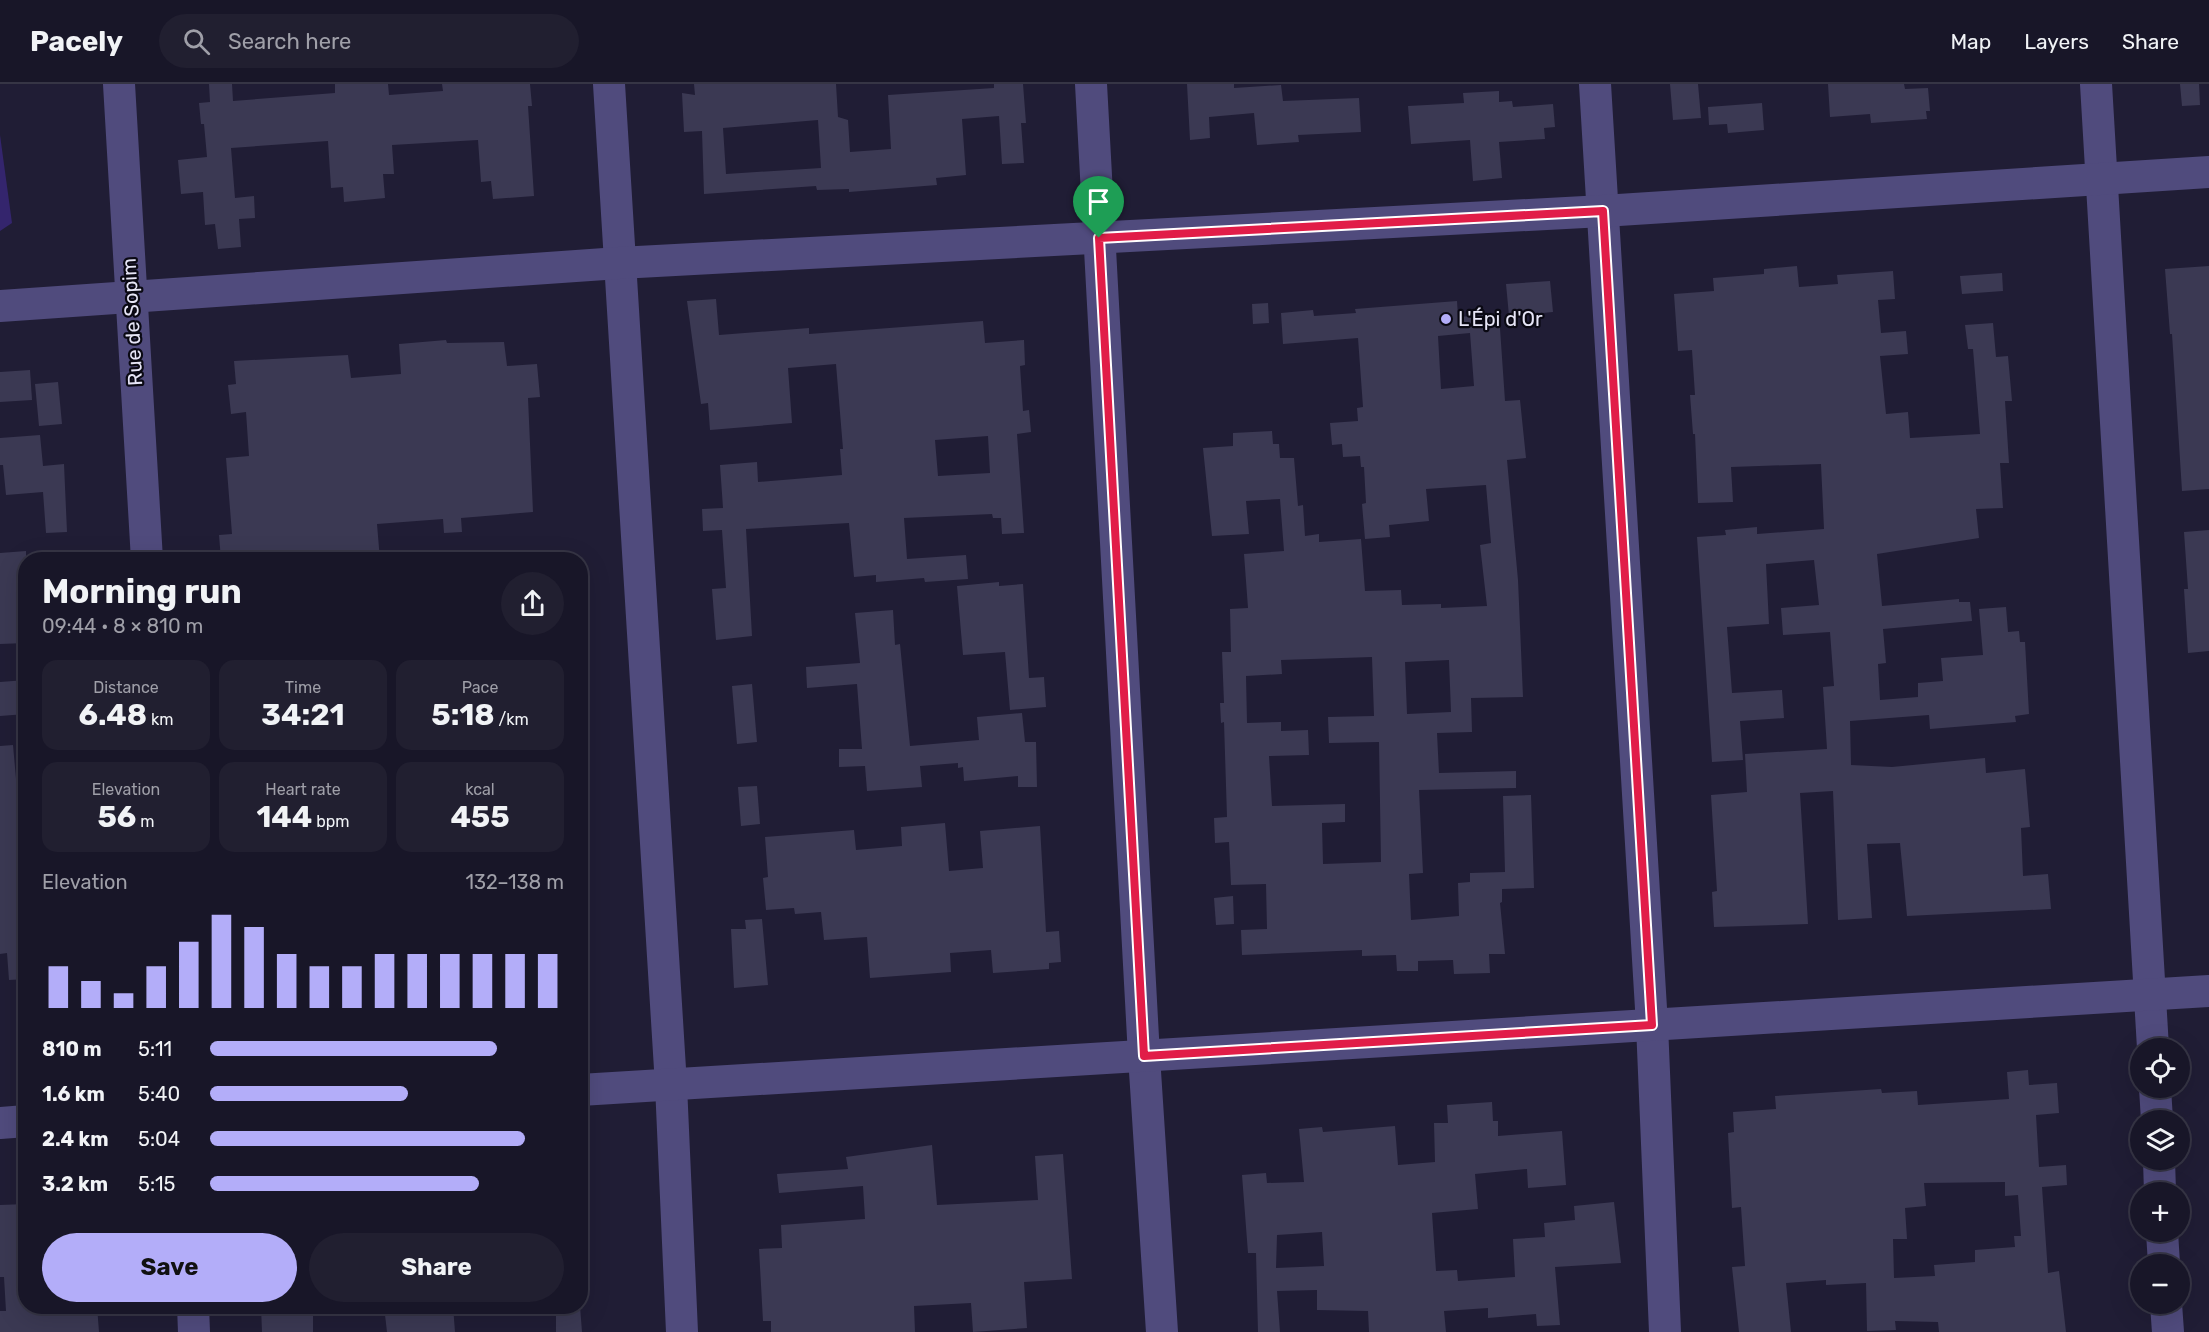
<!DOCTYPE html>
<html lang="en">
<head>
<meta charset="utf-8">
<style>
  :root { --surface:#181628; --page:#211f30; --text:#f1f3f6; --muted:#9f9fa8; --line:#363545; --accent:#b3adf9 }
  body { margin:0; font-family:Rubik,sans-serif; background:var(--page); color:var(--text); height:100vh; display:flex; flex-direction:column; font-size:22px; white-space:nowrap }
  * { box-sizing:border-box; margin:0 }
  p { font-size:20px; color:var(--muted) }
  .icon { flex:none; width:33px; height:33px; fill:none; stroke:currentColor; stroke-width:2; stroke-linecap:round; stroke-linejoin:round }
  .map { position:relative; flex:1; overflow:hidden }
  .side { position:absolute; left:18px; top:468px; width:570px; height:762px; display:flex; flex-direction:column; background:var(--surface); border-radius:24px; box-shadow:0 6px 24px #0002,0 0 0 2px var(--line) }
  .side>* { flex:none }
  .controls { position:absolute; left:2130px; top:954px; display:grid; gap:12px }
  .controls a { display:grid; place-items:center; width:60px; height:60px; border-radius:50%; background:var(--surface); box-shadow:0 6px 24px #0002,0 0 0 2px var(--line); font-size:30px }
  .pin { position:absolute; display:grid; place-items:center; width:51px; height:51px; color:#fff; margin:-62px -26px; border-radius:50% 50% 50% 0; rotate:-45deg; box-shadow:0 0 6px #0007 }
  .pin .icon { rotate:45deg }
  .round { display:grid; place-items:center; flex:none; width:63px; height:63px; border-radius:32px; background:var(--page) }
  .overview { display:flex; align-items:center; justify-content:space-between; height:102px; padding:0 24px }
  h1 { font-size:33px; font-weight:700; line-height:45px }
  .stats { display:grid; grid-template-columns:repeat(3,1fr); gap:9px; height:102px; padding:6px 24px }
  .stats div { display:grid; align-content:center; border-radius:15px; background:var(--page); text-align:center }
  .stats b { font-size:30px; font-weight:700 }
  .stats small { font-size:16px; font-weight:400 }
  .stats p { font-size:16px }
  .chart { height:168px; padding:12px 24px }
  .chart p { display:flex; justify-content:space-between }
  .chart svg { width:100%; height:108px; margin-top:6px; stroke:var(--accent); stroke-width:6 }
  .action { display:flex; gap:12px; margin-top:auto; padding:12px 24px }
  .action a { flex:1; height:69px; border-radius:36px; background:var(--accent); color:#111; font-size:24px; font-weight:700; line-height:69px; text-align:center }
  .action a+a { background:var(--page); color:var(--text) }
  ul { padding:0 24px; list-style:none; font-size:20px }
  li { display:grid; grid-template-columns:96px 72px 1fr; align-items:center; height:45px }
  li i { height:15px; border-radius:8px; background:var(--accent) }
  header { display:flex; align-items:center; gap:36px; box-sizing:border-box; height:84px; padding:0 30px; background:var(--surface); border-bottom:2px solid var(--line) }
  header strong { font-size:28px }
  nav { display:flex; gap:33px; margin-inline-start:auto; font-size:21px }
  .search { width:420px; height:54px; background:var(--page); display:flex; align-items:center; gap:15px; box-sizing:border-box; padding:0 21px; border-radius:33px; color:var(--muted); font-size:22px }
  .map>svg:first-child { display:block }
  .green { fill:#34256d }
  .building { fill:#3b3953; fill-rule:evenodd }
  .lines { fill:none; stroke-linecap:round; stroke-linejoin:round }
  .minor { stroke:#504b7d; stroke-width:32 }
  .route-casing { stroke:#fff; stroke-width:12 }
  .route { stroke:#e11d48; stroke-width:8 }
  .poi-dot { fill:#b3adf9; stroke:#0a0913; stroke-width:2 }
  .labels { text-anchor:middle; stroke-width:4.5; stroke-linejoin:round; paint-order:stroke }
  .poi-label { font-size:20px; fill:#e7e6f7; stroke:#0a0913; text-anchor:start }
  .street-label { font-size:20px; fill:#e7e6f7; stroke:#0a0913 }
</style>
</head>
<body>
<header>
<strong>Pacely</strong>
<div class="search"><svg class="icon" aria-label="search" viewBox="0 0 24 24"><circle cx="10" cy="10" r="6"/><path d="M15 15l6 6"/></svg>Search here</div>
<nav><a>Map</a><a>Layers</a><a>Share</a></nav>
</header>
<div class="map">
<svg width="2209" height="1248" viewBox="0 0 2209 1248">
  <rect width="100%" height="100%" fill="#201d35"/>
  <polygon class="green" points="0,51 12,139 0,147"/>
  <g class="building">
    <polygon points="209,0 232,0 233,17 335,9 335,0 388,0 389,11 443,7 442,0 530,0 532,22 528,22 534,112 493,115 491,97 481,98 478,56 392,61 394,90 383,90 385,114 344,118 343,103 331,104 328,57 231,64 235,114 254,112 255,134 239,135 241,163 218,165 215,140 205,141 203,108 181,110 178,76 207,73 204,40 201,40 199,19 210,18"/>
    <path d="M694 0H836L838 33 848 36 850 68 891 65 888 11 994 4V0H1023L1026 39H1021L1024 79 1002 80 999 32 962 35 966 91 936 94 937 101 849 108V105L817 106 816 102 704 110 702 47 684 48 682 9 695 11ZM818 36 821 84 726 90 723 44Z"/>
    <polygon points="1187,0 1234,0 1234,4 1281,1 1283,17 1359,14 1361,48 1298,51 1299,58 1257,61 1254,29 1209,33 1210,54 1190,56"/>
    <polygon points="1670,0 1698,0 1701,34 1673,36"/>
    <polygon points="1828,0 1904,0 1905,5 1928,4 1930,27 1926,27 1927,35 1871,39 1870,30 1830,33"/>
    <polygon points="2180,0 2199,0 2200,21 2182,22"/>
    <polygon points="1499,7 1499,18 1512,17 1513,23 1553,20 1555,43 1544,44 1545,55 1499,58 1502,94 1473,97 1470,56 1411,60 1408,22 1464,19 1463,9"/>
    <polygon points="1762,19 1764,46 1728,49 1727,40 1709,41 1708,23"/>
    <polygon points="1797,182 1799,203 1838,200 1837,191 1893,187 1895,215 1878,216 1881,249 1906,247 1908,270 1880,272 1886,330 1908,328 1910,354 1980,350 1973,265 1968,265 1965,241 1993,239 1996,273 2008,272 2012,317 2005,317 2009,379 2000,379 2003,424 1976,425 1979,454 1877,470 1882,522 1959,515 1959,518 1970,518 1972,537 1883,545 1886,579 1878,580 1880,616 1918,613 1918,599 1943,597 1941,574 1983,571 1979,525 2006,523 2008,548 2019,547 2020,558 2025,558 2029,630 2015,632 2016,638 1930,645 1929,631 1850,637 1851,681 1892,683 1985,674 1986,689 2025,685 2030,743 2021,744 2023,792 2048,790 2051,825 1907,832 1900,759 1867,760 1872,834 1838,836 1833,707 1800,709 1808,840 1714,843 1712,808 1717,807 1711,711 1747,708 1745,670 1827,665 1823,603 1834,602 1830,548 1783,551 1781,524 1819,521 1814,476 1766,480 1769,540 1727,543 1732,609 1782,606 1784,634 1740,637 1743,676 1712,678 1697,453 1726,451 1725,446 1757,443 1757,450 1824,445 1821,380 1731,383 1733,418 1698,419 1695,350 1693,350 1690,311 1695,311 1692,266 1678,267 1674,210 1714,207 1713,194 1764,190 1764,185"/>
    <polygon points="2209,182 2209,405 2182,407 2172,250 2170,250 2165,185"/>
    <polygon points="2002,189 2003,207 1962,210 1960,192"/>
    <polygon points="1550,197 1553,228 1509,232 1506,200"/>
    <path d="M716 215 719 251 809 244V250L983 237 985 259 1024 256 1025 281 1020 282 1023 327 1029 326 1031 348 1017 350 1024 449 1002 450 1001 434H993L992 430 904 434 907 475 966 471 968 495 925 498 924 494 876 498V491L854 493 849 439 746 445 752 552 716 556 712 505 726 504 722 446 703 447 702 425 723 424 720 381 757 378 758 398 842 391 840 365H843L836 280 788 284 792 339 710 346 708 319 701 320 687 217ZM988 352 990 389 938 392 935 356Z"/>
    <path d="M1457 217 1458 233 1499 230 1505 317 1520 316 1526 374 1507 376 1518 496 1523 613 1471 614 1472 648 1437 649 1439 689 1516 687V704L1419 706 1423 789 1409 790 1411 836 1459 832 1458 799 1470 798V789L1505 788 1503 712 1531 711 1534 804 1502 805V818L1500 819 1505 870H1489L1490 889 1454 890 1453 876 1418 877V887H1397L1396 871 1362 872V866L1242 871 1241 846 1267 845 1266 800 1231 801 1229 758 1215 759 1214 734 1227 733 1224 638 1221 639 1220 619H1224L1222 568H1231L1230 525 1248 524 1244 470 1284 467 1280 415 1246 417 1249 450 1212 452 1203 364 1233 362V349L1272 347 1273 360H1279L1280 374H1294L1298 422 1303 421 1305 452 1319 450V458L1361 455 1365 507 1401 506 1402 521 1441 520V524L1487 522 1480 461 1491 459 1486 401 1426 405 1429 437 1389 441 1390 453 1365 455 1362 420 1366 419 1364 383H1361L1360 372 1343 373 1342 360 1332 361 1330 339 1358 337 1357 324 1363 323 1358 254 1283 260 1281 229 1313 226 1314 232 1356 229 1355 225ZM1470 249 1474 302 1441 305 1438 252ZM1372 573 1374 632 1328 633 1329 659 1379 658 1381 778 1323 780 1322 739 1345 738V720L1272 722 1269 672 1309 671 1308 646 1281 647V638L1247 639 1246 592 1282 590 1281 576ZM1449 576 1451 628 1407 630 1405 578Z"/>
    <polygon points="1268,219 1269,239 1253,240 1252,220"/>
    <polygon points="446,256 447,259 504,258 507,282 537,280 540,313 528,314 533,428 461,434 462,448 444,449 443,435 377,440 380,476 360,476 359,471 303,476 221,476 219,451 232,450 226,374 249,372 246,328 231,330 228,301 236,300 234,277 348,271 351,294 401,290 399,260"/>
    <polygon points="30,286 32,316 0,318 0,288"/>
    <polygon points="58,298 62,340 39,342 35,300"/>
    <polygon points="40,351 43,382 64,380 67,448 46,449 43,408 6,411 3,381 0,381 0,354"/>
    <polygon points="2209,446 2209,567 2188,569 2184,505 2188,505 2184,448"/>
    <polygon points="26,467 26,559 0,560 0,469"/>
    <polygon points="999,498 999,502 1023,500 1029,594 1044,593 1046,623 1010,626 1005,568 963,571 957,502"/>
    <polygon points="893,526 895,561 900,560 910,662 979,656 977,633 1022,629 1025,658 1036,658 1037,703 1018,703 1018,692 964,697 963,683 958,684 958,679 920,682 922,703 867,707 865,682 839,683 839,665 862,665 857,600 807,604 806,583 860,579 855,529"/>
    <polygon points="26,596 26,630 0,632 0,598"/>
    <polygon points="752,600 757,658 737,660 732,602"/>
    <polygon points="13,661 19,728 26,728 26,895 9,896 7,869 0,870 0,662"/>
    <polygon points="757,702 760,740 741,742 738,703"/>
    <polygon points="945,739 949,787 983,784 980,747 1040,742 1046,848 1059,847 1061,878 1049,879 1049,885 993,889 991,866 950,869 951,888 870,894 867,853 824,856 821,828 795,830 794,824 766,826 763,794 768,793 765,753 854,746 856,766 902,762 901,743"/>
    <polygon points="1233,812 1234,840 1216,841 1214,814"/>
    <polygon points="762,835 768,901 734,904 731,845 746,845 745,836"/>
    <path d="M2028 986 2029 1001 2057 999 2059 1029 2036 1031 2039 1083 2066 1081 2067 1101 2042 1103 2048 1189 2059 1187 2066 1248H1939L1938 1238 1895 1237 1896 1246 1867 1247 1866 1199 1826 1201V1196L1786 1199 1791 1248H1739L1732 1183 1745 1182 1741 1123 1732 1124 1728 1049 1734 1048 1733 1028 1776 1025 1775 1012 1881 1005 1882 1009 1917 1007 1918 1021 2009 1015 2007 988ZM2005 1098V1112L2018 1111 2021 1152H2014L2015 1163 1975 1166V1178L1934 1181 1935 1192 1894 1194 1893 1155H1907L1905 1124 1926 1122 1924 1099Z"/>
    <path d="M1492 1018 1493 1037H1498V1052L1562 1047 1566 1101 1528 1104 1527 1085 1475 1090 1478 1125 1432 1129 1436 1187 1457 1186 1458 1197 1515 1193 1513 1155 1545 1153 1544 1139 1575 1136 1574 1122 1614 1118 1621 1179 1555 1183 1560 1241 1537 1242 1536 1230 1488 1234V1224L1444 1227 1446 1248H1369L1368 1227 1317 1226V1206L1277 1207 1280 1248H1258L1256 1169H1248L1242 1091 1266 1089 1267 1099 1304 1098 1299 1045 1322 1043 1323 1048 1395 1042 1398 1081 1435 1078 1434 1039H1448L1447 1021ZM1322 1148 1324 1182 1276 1184 1277 1151Z"/>
    <polygon points="932,1061 937,1121 1038,1116 1035,1072 1063,1070 1072,1195 1024,1198 1027,1244 973,1248 971,1219 914,1222 915,1248 771,1248 771,1237 763,1237 759,1165 782,1164 781,1141 865,1135 863,1102 779,1109 777,1090 848,1085 846,1073"/>
    <polygon points="26,1120 26,1222 97,1222 99,1248 0,1248 0,1227 6,1227 4,1193 0,1193 0,1121"/>
    <polygon points="261,1222 313,1222 313,1248 262,1248"/>
    <polygon points="384,1222 453,1222 455,1248 387,1248"/>
    <polygon points="556,1222 580,1222 582,1248 556,1248"/>
  </g>
  <g class="lines">
    <g class="minor">
      <polyline points="119,0 147,476"/>
      <polyline points="609,0 671,1001 682,1248"/>
      <polyline points="1091,0 1144,972 1162,1248"/>
      <polyline points="1595,0 1652,941 1665,1248"/>
      <polyline points="2096,0 2153,964"/>
      <polyline points="0,222 619,179 1603,127 2209,88"/>
      <polyline points="2155,1004 2157,1036"/>
      <polyline points="580,1006 2209,907"/>
      <polyline points="0,1039 26,1037"/>
      <polyline points="2159,1076 2160,1108"/>
      <polyline points="2162,1148 2164,1180"/>
      <polyline points="2166,1220 2168,1248"/>
      <polyline points="193,1222 194,1248"/>
    </g>
  </g>
  <g class="lines">
    <defs>
      <polygon id="route" points="1603,127 1652,941 1144,972 1099,154"/>
    </defs>
    <use href="#route" class="route-casing"/>
    <use href="#route" class="route"/>
  </g>
  <circle class="poi-dot" cx="1446" cy="235" r="6"/>
  <g class="labels">
    <g class="poi-label">
      <text x="1458" y="242">L'Épi d'Or</text>
    </g>
    <g class="street-label">
      <text transform="translate(132 238) rotate(-93)" y="7">Rue de Sopim</text>
    </g>
  </g>
</svg>
<div class="controls">
<a><svg class="icon" aria-label="locate" viewBox="0 0 24 24"><circle cx="12" cy="12" r="6"/><path d="M12 2v4M12 18v4M2 12h4M18 12h4"/></svg></a>
<a><svg class="icon" aria-label="layers" viewBox="0 0 24 24"><path d="M12 4l9 5-9 5-9-5zM3 14l9 5 9-5"/></svg></a>
<a>+</a>
<a>−</a>
</div>
<div class="pin" style="left:1099px;top:154px;background:#1e9e55"><svg class="icon" aria-label="arrive" viewBox="0 0 24 24"><path d="M6 21V4h12l-3 4 3 4H6"/></svg></div>
<section class="side">
<div class="overview"><div><h1>Morning run</h1><p>09:44 · 8 × 810 m</p></div><a class="round"><svg class="icon" aria-label="share" viewBox="0 0 24 24"><path d="M12 15V3M7 8l5-5 5 5M5 13v7h14v-7"/></svg></a></div>
<div class="stats">
<div><p>Distance</p><b>6.48<small> km</small></b></div>
<div><p>Time</p><b>34:21</b></div>
<div><p>Pace</p><b>5:18<small> /km</small></b></div>
</div>
<div class="stats">
<div><p>Elevation</p><b>56<small> m</small></b></div>
<div><p>Heart rate</p><b>144<small> bpm</small></b></div>
<div><p>kcal</p><b>455</b></div>
</div>
<div class="chart"><p><span>Elevation</span>132–138 m</p>
<svg viewBox="0 0 160 44" preserveAspectRatio="none"><path d="M5 44V27M15 44V33M25 44V38M35 44V27M45 44V17M55 44V6M65 44V11M75 44V22M85 44V27M95 44V27M105 44V22M115 44V22M125 44V22M135 44V22M145 44V22M155 44V22"/></svg>
</div>
<ul>
<li><b>810 m</b>5:11<i style="width:81%"></i></li>
<li><b>1.6 km</b>5:40<i style="width:56%"></i></li>
<li><b>2.4 km</b>5:04<i style="width:89%"></i></li>
<li><b>3.2 km</b>5:15<i style="width:76%"></i></li>
</ul>
<div class="action"><a>Save</a><a>Share</a></div>
</section>
</div>
</body>
</html>
